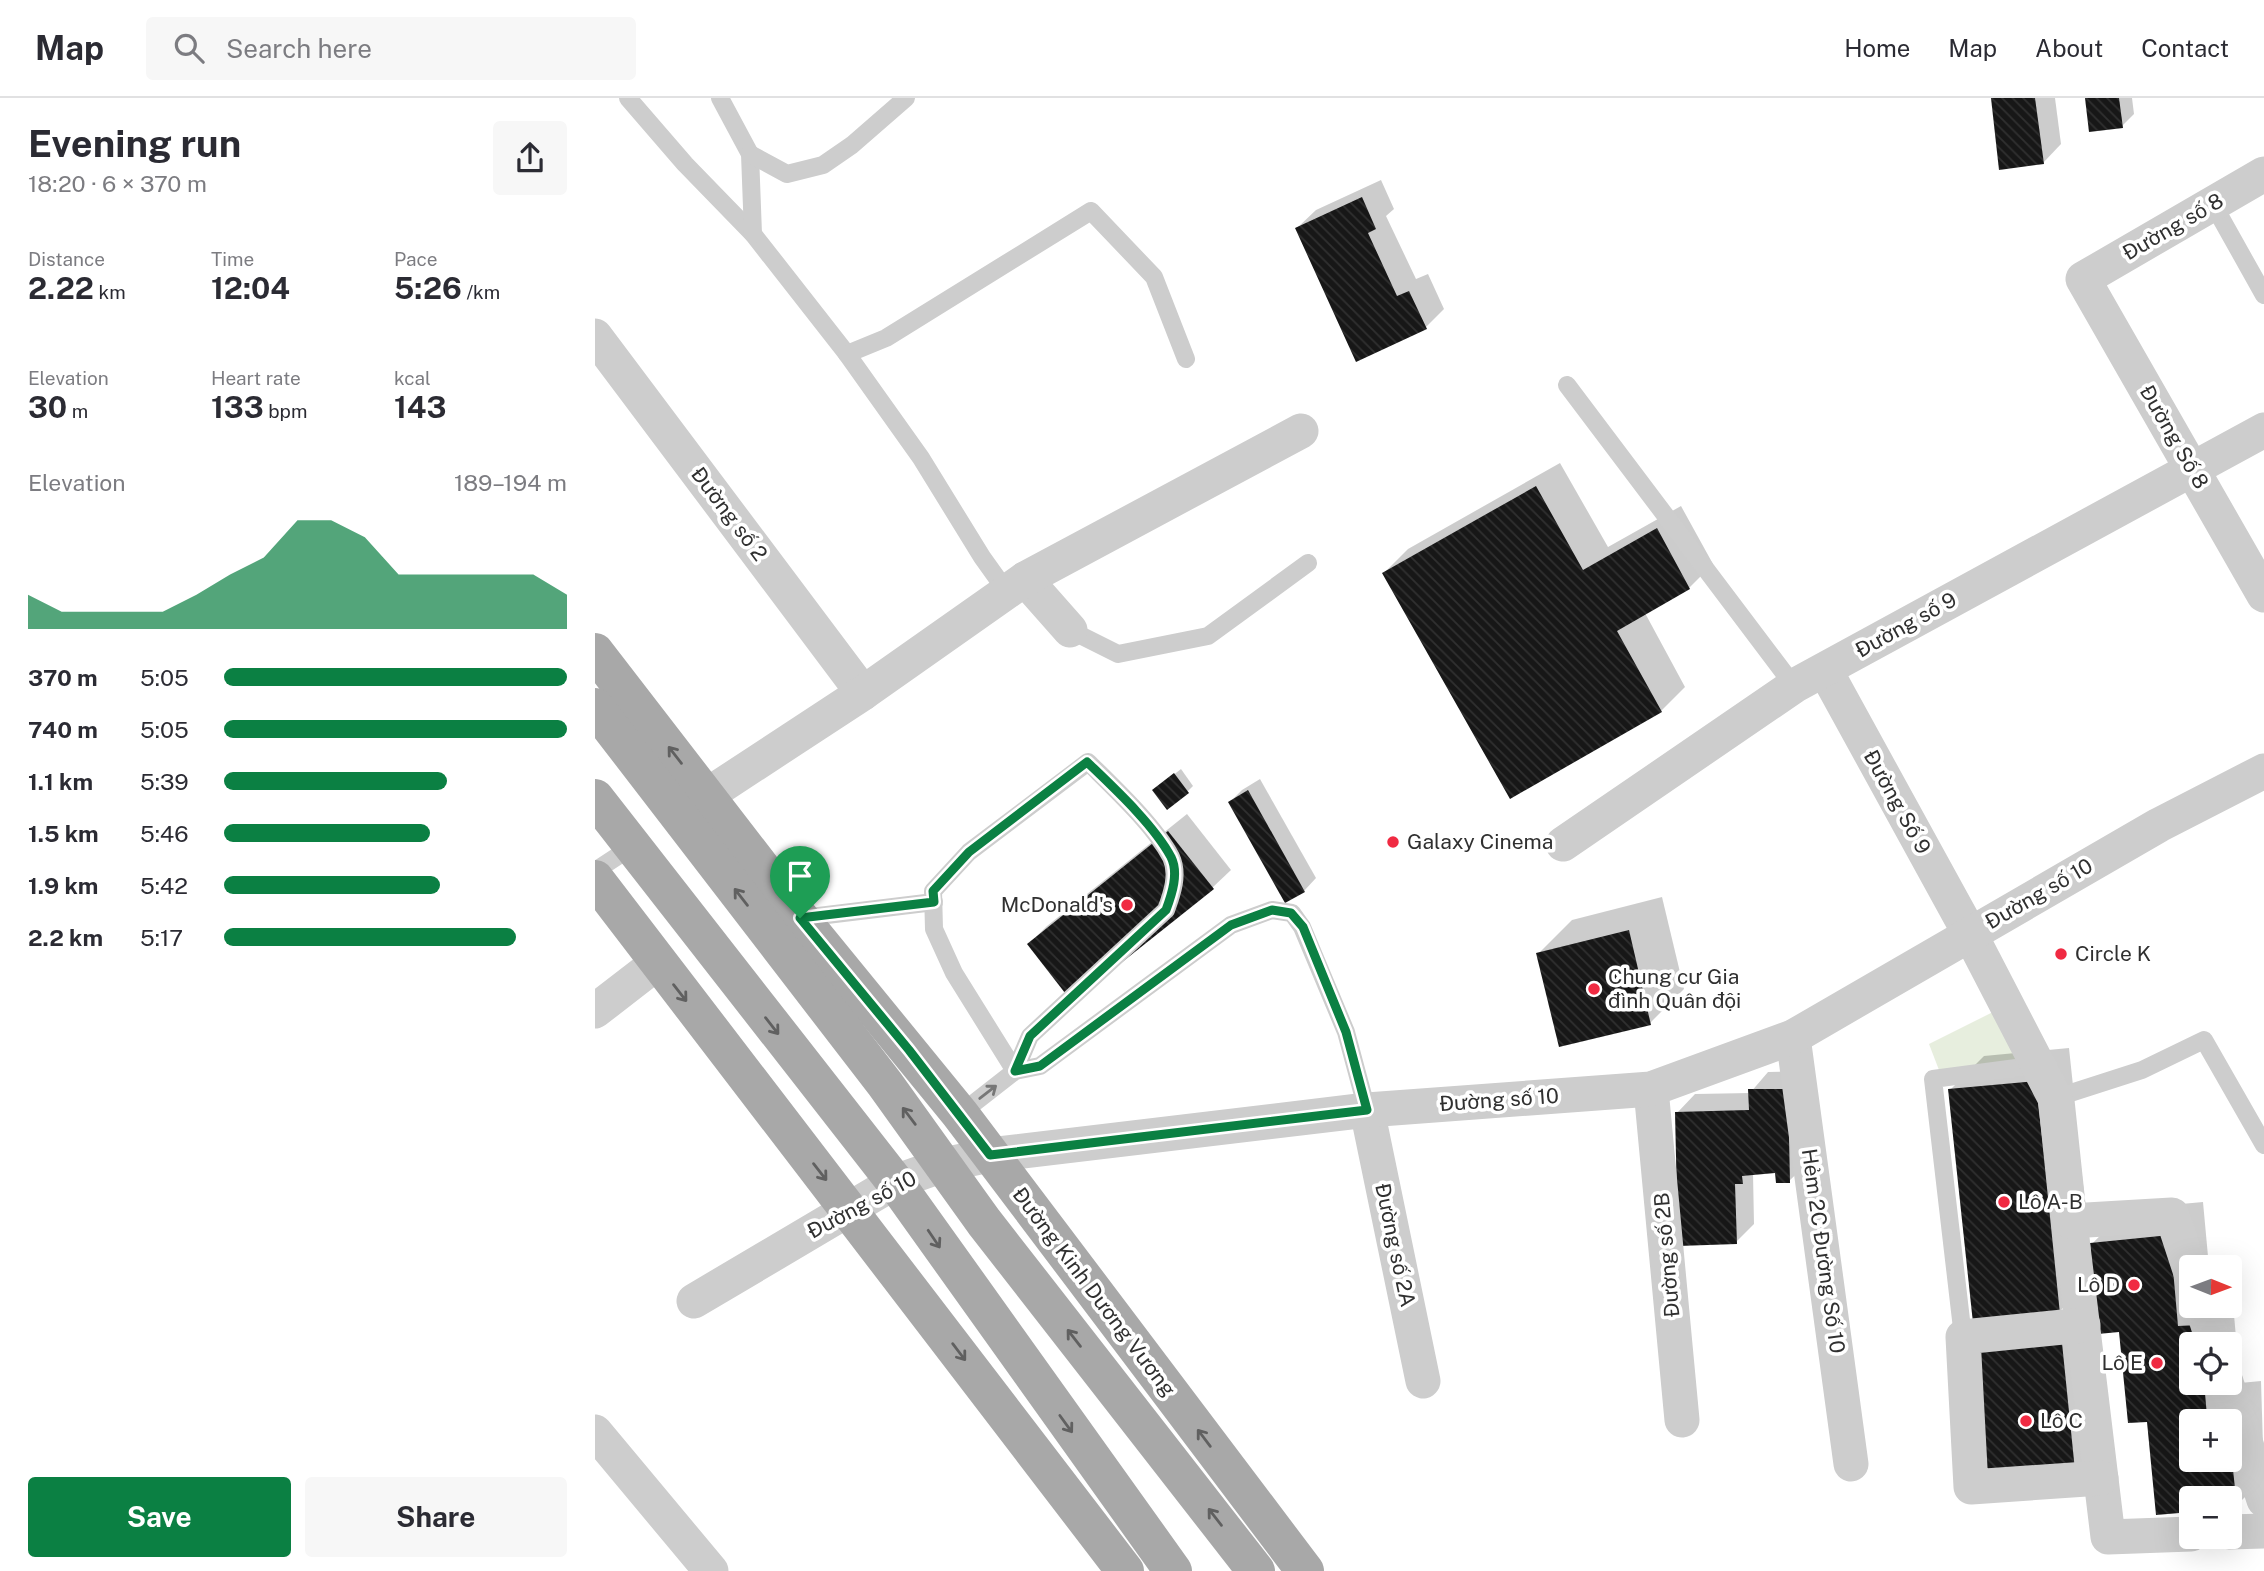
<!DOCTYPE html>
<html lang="en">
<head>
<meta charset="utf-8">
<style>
  :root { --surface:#fff; --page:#f7f7f7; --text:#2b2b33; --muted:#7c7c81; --line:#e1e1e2; --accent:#0b8043 }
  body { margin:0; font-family:"Public Sans",sans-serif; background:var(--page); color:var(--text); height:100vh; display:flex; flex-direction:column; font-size:26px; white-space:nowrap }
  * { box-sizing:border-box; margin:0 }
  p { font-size:23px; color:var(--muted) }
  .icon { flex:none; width:38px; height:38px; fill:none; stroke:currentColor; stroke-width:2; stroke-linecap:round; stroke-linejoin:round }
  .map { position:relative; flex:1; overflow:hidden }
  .panel { display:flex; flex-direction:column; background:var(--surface); width:595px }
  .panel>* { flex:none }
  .needle { width:46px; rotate:91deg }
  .controls { position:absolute; left:1584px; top:1157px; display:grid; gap:14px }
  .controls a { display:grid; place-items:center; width:63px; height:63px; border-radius:7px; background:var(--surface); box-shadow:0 7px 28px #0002; font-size:35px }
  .pin { position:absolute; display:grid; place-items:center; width:60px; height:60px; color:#fff; margin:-72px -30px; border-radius:50% 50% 50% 0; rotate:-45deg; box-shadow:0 0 7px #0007 }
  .pin .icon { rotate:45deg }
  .round { display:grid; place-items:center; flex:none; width:74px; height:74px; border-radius:7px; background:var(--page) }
  .overview { display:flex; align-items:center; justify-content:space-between; height:119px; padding:0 28px }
  h1 { font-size:38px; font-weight:700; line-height:52px }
  .metrics { display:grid; grid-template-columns:repeat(3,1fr); gap:10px; height:119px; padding:7px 28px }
  .metrics div { display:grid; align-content:center }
  .metrics b { font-size:30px; font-weight:700 }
  .metrics small { font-size:19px; font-weight:400 }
  .metrics p { font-size:19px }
  .chart { height:196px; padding:14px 28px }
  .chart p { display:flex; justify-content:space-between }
  .chart svg { width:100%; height:126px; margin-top:7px; fill:var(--accent); opacity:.7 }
  .primary-button { display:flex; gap:14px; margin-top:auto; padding:14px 28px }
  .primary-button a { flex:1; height:80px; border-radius:7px; background:var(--accent); color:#fff; font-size:28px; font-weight:700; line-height:80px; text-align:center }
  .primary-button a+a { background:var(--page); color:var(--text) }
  ul { padding:0 28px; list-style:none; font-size:23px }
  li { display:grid; grid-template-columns:112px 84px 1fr; align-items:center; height:52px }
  li i { height:18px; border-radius:9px; background:var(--accent) }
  header { display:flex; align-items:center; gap:42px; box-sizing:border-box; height:98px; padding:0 35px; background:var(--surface); border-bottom:2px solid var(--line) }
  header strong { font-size:33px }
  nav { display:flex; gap:38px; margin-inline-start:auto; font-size:24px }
  .search { width:490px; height:63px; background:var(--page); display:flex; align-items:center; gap:18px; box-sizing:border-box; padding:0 24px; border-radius:7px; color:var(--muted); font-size:26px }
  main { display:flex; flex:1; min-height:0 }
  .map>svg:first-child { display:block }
  .green { fill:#e7eede }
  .shadow { fill:#0003; fill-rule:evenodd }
  .building { fill:url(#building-back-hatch) }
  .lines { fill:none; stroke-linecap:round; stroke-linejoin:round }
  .service { stroke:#cdcdcd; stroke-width:18 }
  .minor { stroke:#cdcdcd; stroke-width:35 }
  .primary { stroke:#a8a8a8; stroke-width:38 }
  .oneway { stroke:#606060 }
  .oneway2 { stroke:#777 }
  .route-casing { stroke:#fff; stroke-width:14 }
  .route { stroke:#0b8043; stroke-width:9 }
  .poi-dot { fill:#f02a42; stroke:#fff; stroke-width:2.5 }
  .labels { text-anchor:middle; stroke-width:7; stroke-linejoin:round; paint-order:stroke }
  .street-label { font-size:21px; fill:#303030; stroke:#fff }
  .poi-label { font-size:21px; fill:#303030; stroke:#fff; text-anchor:start }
</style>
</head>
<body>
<header>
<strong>Map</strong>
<div class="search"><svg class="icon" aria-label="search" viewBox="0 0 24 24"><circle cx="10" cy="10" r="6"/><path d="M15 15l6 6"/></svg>Search here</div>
<nav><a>Home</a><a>Map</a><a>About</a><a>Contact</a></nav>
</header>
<main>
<section class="panel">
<div class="overview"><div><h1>Evening run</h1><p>18:20 · 6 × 370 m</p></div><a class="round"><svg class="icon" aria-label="share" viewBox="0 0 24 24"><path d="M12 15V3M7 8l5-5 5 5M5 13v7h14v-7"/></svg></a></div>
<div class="metrics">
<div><p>Distance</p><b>2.22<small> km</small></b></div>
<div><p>Time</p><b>12:04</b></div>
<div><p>Pace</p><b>5:26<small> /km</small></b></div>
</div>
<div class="metrics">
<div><p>Elevation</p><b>30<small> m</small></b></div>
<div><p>Heart rate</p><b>133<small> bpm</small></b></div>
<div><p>kcal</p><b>143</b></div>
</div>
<div class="chart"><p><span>Elevation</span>189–194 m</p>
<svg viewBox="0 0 160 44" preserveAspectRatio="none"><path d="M0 44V32L10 38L20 38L30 38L40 38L50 32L60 25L70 19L80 6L90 6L100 12L110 25L120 25L130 25L140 25L150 25L160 32V44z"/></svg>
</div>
<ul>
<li><b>370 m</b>5:05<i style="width:100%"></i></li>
<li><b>740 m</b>5:05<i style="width:100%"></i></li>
<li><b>1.1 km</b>5:39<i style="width:65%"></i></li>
<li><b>1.5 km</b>5:46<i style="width:60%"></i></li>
<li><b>1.9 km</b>5:42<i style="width:63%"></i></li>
<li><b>2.2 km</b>5:17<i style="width:85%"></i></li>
</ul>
<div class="primary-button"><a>Save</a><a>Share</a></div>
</section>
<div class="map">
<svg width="1669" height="1473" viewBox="0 0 1669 1473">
  <defs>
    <pattern id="building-back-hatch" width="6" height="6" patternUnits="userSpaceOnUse" patternTransform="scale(1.75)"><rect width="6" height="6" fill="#171717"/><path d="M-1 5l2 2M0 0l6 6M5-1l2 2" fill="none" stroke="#303030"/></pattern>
  </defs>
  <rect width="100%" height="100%" fill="#fff"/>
  <polygon class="green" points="1404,911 1431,961 1344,972 1334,946"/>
  <g class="shadow">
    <polygon points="1397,0 1460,0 1466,46 1448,65"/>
    <polygon points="1491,0 1537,0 1539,16 1527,28"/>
    <polygon points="786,82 799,111 791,118 821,181 833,176 849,211 831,229 702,130 721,112"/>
    <polygon points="965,365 1013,449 1086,408 1118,466 1094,490 1050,515 1090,589 1066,613 789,475 813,451"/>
    <polygon points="586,671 598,688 593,693 562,690"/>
    <polygon points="665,681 721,780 709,793 691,803 635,704 647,692"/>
    <polygon points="592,716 636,772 617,790 434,846 452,828"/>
    <polygon points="1067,799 1089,891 1055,925 943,856 977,822"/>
    <path d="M1474 950 1495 1148 1531 1111 1608 1104 1614 1169H1596V1208H1634V1194H1637L1645 1285 1666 1283 1669 1380 1641 1408 1634 1400H1596V1412L1526 1232 1503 1234 1515 1356 1481 1390 1416 1219 1355 992 1389 958ZM1500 1178 1503 1212 1462 1216ZM1596 1246H1634V1284H1596ZM1596 1323H1634V1362H1596Z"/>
    <polygon points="1211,973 1213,1065 1194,1083 1182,1073 1158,1075 1159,1126 1141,1144 1082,1015 1100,996 1155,995 1173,974"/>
  </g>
  <g class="building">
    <polygon points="1396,0 1440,0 1449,66 1404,72"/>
    <polygon points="1490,0 1524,0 1528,30 1494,34"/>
    <polygon points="767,99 781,131 773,135 802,198 814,193 832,231 761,264 700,130"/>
    <polygon points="941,388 988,472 1062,430 1095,491 1022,533 1067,614 915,701 787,475"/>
    <polygon points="579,675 594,695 572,712 557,692"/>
    <polygon points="653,692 710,794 690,805 633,704"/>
    <polygon points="573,733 619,791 477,904 432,846"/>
    <polygon points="1034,832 1056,927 964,949 941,855"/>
    <polygon points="1441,983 1465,1216 1378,1225 1353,991"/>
    <polygon points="1153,991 1193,991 1195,1085 1181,1085 1180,1075 1147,1078 1148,1086 1140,1086 1142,1146 1083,1148 1080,1014 1154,1012"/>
    <polygon points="1575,1137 1583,1228 1604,1227 1605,1246 1596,1246 1596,1284 1609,1284 1612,1318 1633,1316 1633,1323 1596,1323 1596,1362 1634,1362 1636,1353 1642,1409 1634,1410 1634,1400 1596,1400 1596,1414 1561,1417 1552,1324 1533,1325 1524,1234 1503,1236 1495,1145"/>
    <polygon points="1467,1245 1482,1392 1394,1401 1379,1254"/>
  </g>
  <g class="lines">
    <g class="service">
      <polyline points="33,0 90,66 158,136 252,256 291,240 496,113 559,179 591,261"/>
      <polyline points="125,0 155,56 158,136"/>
      <polyline points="155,56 192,76 228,67 257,47 311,0"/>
      <polyline points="1618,106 1669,197"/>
      <polyline points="252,256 326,360 387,459 412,494"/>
      <polyline points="972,287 1199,588"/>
      <polyline points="475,532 523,556 613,538 713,465"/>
      <path d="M493 664C519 690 559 727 576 759 584 776 577 796 571 812L435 938 420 973 359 875 339 831 338 793 374 754Z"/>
      <polyline points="0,773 38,748"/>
      <polyline points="207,820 339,804"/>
      <polyline points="1460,1000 1547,972 1609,942 1669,1047"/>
      <polyline points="365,1016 420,973 445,968 636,827 677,812 697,815 707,829 751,934 772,1012"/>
      <polyline points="1368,1239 1338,981 1443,967"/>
    </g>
    <g class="minor">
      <polyline points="1669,76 1488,181 1669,497"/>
      <polyline points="0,238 268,595"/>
      <polyline points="430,481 475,532"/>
      <polyline points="1230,572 1375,836 1460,1000 1513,1439 1596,1436"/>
      <polyline points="88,713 268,595 430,481 706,333"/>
      <polyline points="968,746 1199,588 1669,332"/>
      <polyline points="0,913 62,865"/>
      <polyline points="1198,939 1256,1366"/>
      <polyline points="1056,991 1087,1322"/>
      <polyline points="772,1012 828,1283"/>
      <polyline points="1475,1123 1577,1117 1596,1175"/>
      <polyline points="99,1203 300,1084 348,1067 395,1057 772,1012 1056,991 1198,939 1564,727 1669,673"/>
      <polyline points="1607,1208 1619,1246"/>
      <polyline points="1488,1227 1368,1239 1376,1389 1506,1380"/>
      <polyline points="1631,1284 1669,1402"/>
      <polyline points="0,1334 116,1473"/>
      <polyline points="1634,1434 1669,1433"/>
    </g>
    <g class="primary">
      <polyline points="0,554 205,820 365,1016 710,1473"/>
      <polyline points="0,609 290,986 389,1124 661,1473"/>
      <polyline points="0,700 300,1084 578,1473"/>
      <polyline points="0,781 530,1473"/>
    </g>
  </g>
  <defs><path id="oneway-shaft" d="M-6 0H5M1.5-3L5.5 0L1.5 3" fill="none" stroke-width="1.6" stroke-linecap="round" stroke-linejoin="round" transform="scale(1.75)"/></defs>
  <g class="oneway">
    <use href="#oneway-shaft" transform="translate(80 657) rotate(-128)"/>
    <use href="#oneway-shaft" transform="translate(146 799) rotate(-128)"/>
    <use href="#oneway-shaft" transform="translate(85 895) rotate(52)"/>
    <use href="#oneway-shaft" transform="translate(177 928) rotate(52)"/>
    <use href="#oneway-shaft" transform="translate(314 1018) rotate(-127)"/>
    <use href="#oneway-shaft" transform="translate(225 1074) rotate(52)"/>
    <use href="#oneway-shaft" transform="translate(339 1141) rotate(56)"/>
    <use href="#oneway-shaft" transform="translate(479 1240) rotate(-128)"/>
    <use href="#oneway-shaft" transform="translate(364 1254) rotate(53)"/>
    <use href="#oneway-shaft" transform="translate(471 1326) rotate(54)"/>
    <use href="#oneway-shaft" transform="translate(609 1340) rotate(-127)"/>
    <use href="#oneway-shaft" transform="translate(620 1419) rotate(-128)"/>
  </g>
  <use class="oneway2" href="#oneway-shaft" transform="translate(393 994) rotate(-38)"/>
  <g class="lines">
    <defs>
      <path id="route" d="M492 664C519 690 559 727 576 759 584 775 577 796 571 812L435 938 420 973 445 968 636 827 677 812 696 815 708 829 751 934 772 1012 395 1057 314 952 205 820 339 804 338 793 374 754Z"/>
    </defs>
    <use href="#route" class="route-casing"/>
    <use href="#route" class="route"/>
  </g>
  <g class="poi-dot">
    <circle cx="798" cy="744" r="7"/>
    <circle cx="532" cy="807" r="7"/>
    <circle cx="1466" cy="856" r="7"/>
    <circle cx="999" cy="891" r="7"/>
    <circle cx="1409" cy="1104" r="7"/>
    <circle cx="1539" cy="1187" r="7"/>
    <circle cx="1562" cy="1265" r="7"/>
    <circle cx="1431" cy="1323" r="7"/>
  </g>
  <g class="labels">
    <g class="street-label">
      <text transform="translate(1578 129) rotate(-30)" y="7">Đường số 8</text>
      <text transform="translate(1579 339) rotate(60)" y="7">Đường Số 8</text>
      <text transform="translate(134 416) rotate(53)" y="7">Đường số 2</text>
      <text transform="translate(1311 527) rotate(-29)" y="7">Đường số 9</text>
      <text transform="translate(1302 704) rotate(61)" y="7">Đường Số 9</text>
      <text transform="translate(1444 796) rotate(-30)" y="7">Đường số 10</text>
      <text transform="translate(904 1002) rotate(-4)" y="7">Đường số 10</text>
      <text transform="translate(267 1107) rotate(-28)" y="7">Đường số 10</text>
      <text transform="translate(800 1147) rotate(78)" y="7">Đường số 2A</text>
      <text transform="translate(1228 1153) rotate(82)" y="7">Hẻm 2C Đường Số 10</text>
      <text transform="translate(1072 1157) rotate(-95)" y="7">Đường số 2B</text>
      <text transform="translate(499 1194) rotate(53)" y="7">Đường Kinh Dương Vương</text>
    </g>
    <g class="poi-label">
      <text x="812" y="751">Galaxy Cinema</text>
      <text x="518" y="814" text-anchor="end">McDonald's</text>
      <text x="1480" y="863">Circle K</text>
      <text x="1013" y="886">Chung cư Gia<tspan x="1013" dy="24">đình Quân đội</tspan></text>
      <text x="1423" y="1111">Lô A-B</text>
      <text x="1525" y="1194" text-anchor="end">Lô D</text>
      <text x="1548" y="1272" text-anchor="end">Lô E</text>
      <text x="1445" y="1330">Lô C</text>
    </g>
  </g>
</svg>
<div class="controls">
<a><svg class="needle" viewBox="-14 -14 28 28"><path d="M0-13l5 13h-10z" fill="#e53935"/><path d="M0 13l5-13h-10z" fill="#7c7c81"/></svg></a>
<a><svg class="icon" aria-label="locate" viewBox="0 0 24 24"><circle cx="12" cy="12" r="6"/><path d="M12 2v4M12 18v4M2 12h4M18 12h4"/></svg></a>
<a>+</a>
<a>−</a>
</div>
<div class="pin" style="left:205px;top:820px;background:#1e9e55"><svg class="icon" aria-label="arrive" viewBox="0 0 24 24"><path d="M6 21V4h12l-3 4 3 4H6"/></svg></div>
</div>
</main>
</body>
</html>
